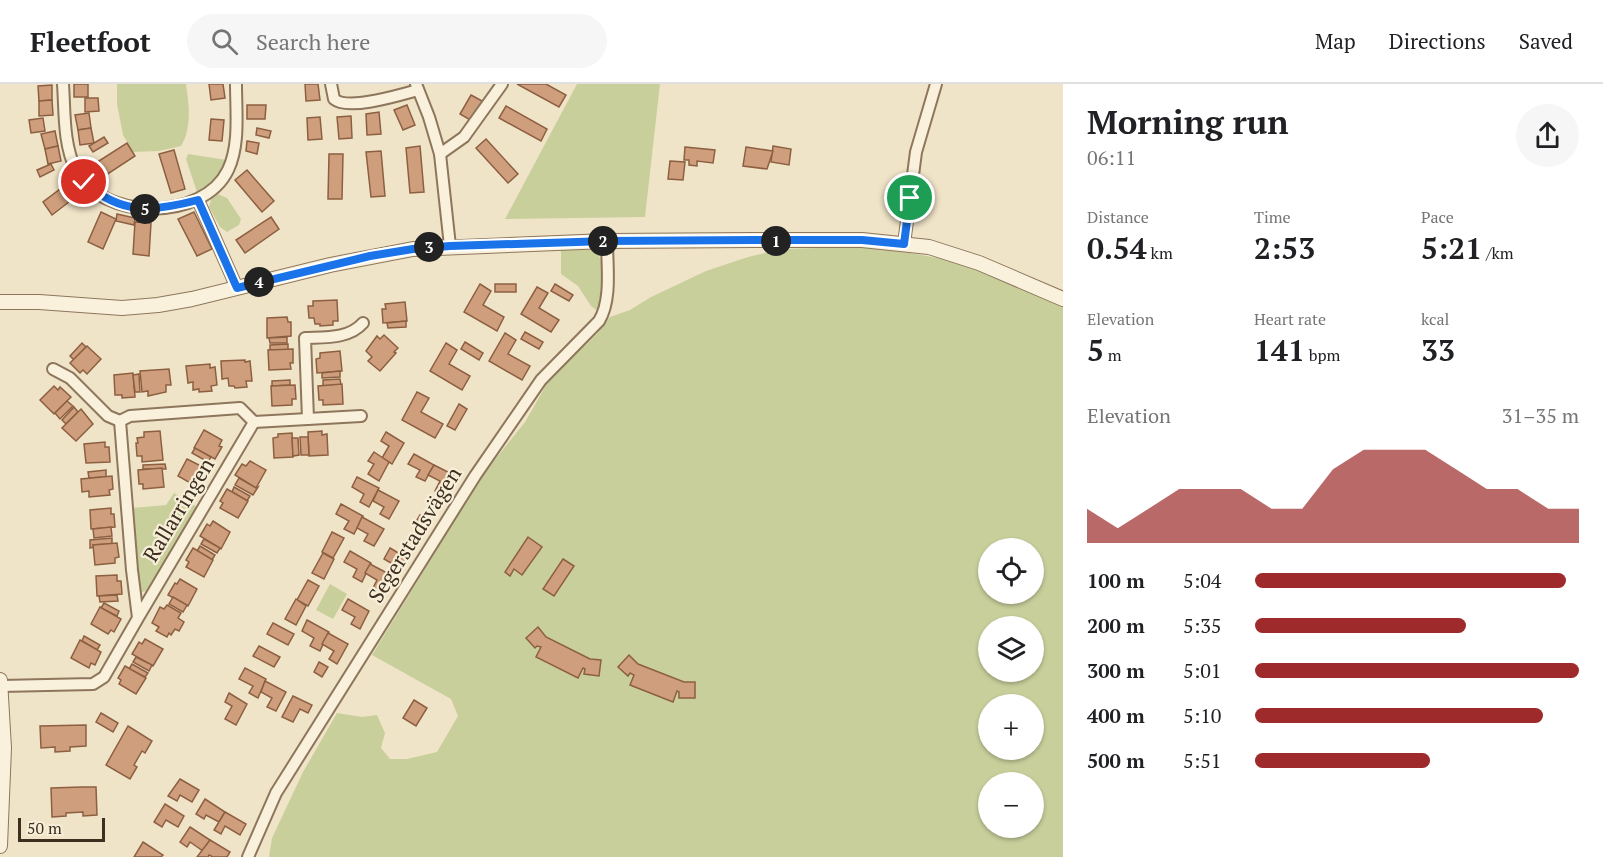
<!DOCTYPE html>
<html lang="en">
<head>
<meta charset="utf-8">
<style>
  :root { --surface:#fff; --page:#f6f6f6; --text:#202124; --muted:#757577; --line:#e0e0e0; --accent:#9e2a2b }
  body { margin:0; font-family:"PT Serif",serif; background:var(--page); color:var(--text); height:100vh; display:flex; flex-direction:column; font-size:22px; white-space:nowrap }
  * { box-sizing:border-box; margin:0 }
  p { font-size:20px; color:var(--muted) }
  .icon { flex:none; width:33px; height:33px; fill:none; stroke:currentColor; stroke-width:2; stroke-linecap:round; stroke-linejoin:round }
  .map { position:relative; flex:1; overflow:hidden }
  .panel { display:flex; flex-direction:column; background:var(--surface); width:540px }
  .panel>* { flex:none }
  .tools { position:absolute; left:978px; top:454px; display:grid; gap:12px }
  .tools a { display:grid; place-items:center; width:66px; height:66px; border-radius:50%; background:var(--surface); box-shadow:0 2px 4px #0004; font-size:30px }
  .scale { position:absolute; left:18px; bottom:15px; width:87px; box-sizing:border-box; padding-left:6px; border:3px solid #3d2e20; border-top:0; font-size:16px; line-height:21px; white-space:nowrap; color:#3d2e20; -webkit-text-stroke:4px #f7eed8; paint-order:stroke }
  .pin { position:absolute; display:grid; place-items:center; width:51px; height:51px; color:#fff; margin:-26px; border:3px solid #fff; border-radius:50%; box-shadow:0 2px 6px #0007 }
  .km { position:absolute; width:30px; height:30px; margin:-15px; border-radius:50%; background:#222; color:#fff; font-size:16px; line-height:30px; text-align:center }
  .round { display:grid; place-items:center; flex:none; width:63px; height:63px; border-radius:32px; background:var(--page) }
  .headline { display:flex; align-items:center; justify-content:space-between; height:102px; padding:0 24px }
  h1 { font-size:33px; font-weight:800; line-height:45px }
  .stats { display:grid; grid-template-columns:repeat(3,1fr); gap:9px; height:102px; padding:6px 24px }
  .stats div { display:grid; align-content:center }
  .stats b { font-size:30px; font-weight:800 }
  .stats small { font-size:16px; font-weight:400 }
  .stats p { font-size:16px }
  .chart { height:168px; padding:12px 24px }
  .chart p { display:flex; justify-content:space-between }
  .chart svg { width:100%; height:108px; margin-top:6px; fill:var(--accent); opacity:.7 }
  ul { padding:0 24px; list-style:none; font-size:20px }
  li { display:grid; grid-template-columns:96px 72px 1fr; align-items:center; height:45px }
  li i { height:15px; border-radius:8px; background:var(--accent) }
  header { display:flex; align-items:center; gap:36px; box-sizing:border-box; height:84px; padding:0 30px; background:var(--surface); border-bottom:2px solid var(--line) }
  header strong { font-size:28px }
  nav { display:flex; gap:33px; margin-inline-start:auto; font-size:21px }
  .search { width:420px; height:54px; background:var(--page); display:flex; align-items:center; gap:15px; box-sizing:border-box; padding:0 21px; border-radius:33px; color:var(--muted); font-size:22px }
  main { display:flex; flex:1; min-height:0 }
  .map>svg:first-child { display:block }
  .green { fill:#c9cf9b; fill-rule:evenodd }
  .building { fill:#cf9f7d; stroke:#8d5f41; stroke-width:1.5 }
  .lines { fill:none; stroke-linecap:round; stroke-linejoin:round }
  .minor-casing { stroke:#8d765c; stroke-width:14 }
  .tertiary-casing { stroke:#8d765c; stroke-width:16 }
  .minor { stroke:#faf1dc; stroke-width:10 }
  .tertiary { stroke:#faf1dc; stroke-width:14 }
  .route-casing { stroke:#fff; stroke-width:12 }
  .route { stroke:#1a73e8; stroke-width:8 }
  .labels { text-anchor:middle; stroke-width:4.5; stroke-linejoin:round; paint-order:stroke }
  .street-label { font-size:21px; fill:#3d2e20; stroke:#f7eed8 }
</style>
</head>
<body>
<header>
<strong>Fleetfoot</strong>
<div class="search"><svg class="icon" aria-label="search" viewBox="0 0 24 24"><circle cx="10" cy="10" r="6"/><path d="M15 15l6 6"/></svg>Search here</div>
<nav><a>Map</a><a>Directions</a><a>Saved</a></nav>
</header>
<main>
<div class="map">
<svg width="1063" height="773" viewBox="0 0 1063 773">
  <rect width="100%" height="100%" fill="#f0e4c8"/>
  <g class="green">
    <path d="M117 0H186C189 21 192 44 181 62L159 67 133 68 123 51 117 20Z"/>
    <polygon points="577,0 660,0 645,133 505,135"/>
    <path d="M188 70 227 76C221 91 211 100 197 108L186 75Z"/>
    <polygon points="218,110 227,114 241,135 239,141 227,148 220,143 209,123 212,113"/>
    <path d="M854 163C892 166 928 170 964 181 998 191 1031 207 1063 222V773H269L272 754 303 688 337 629 362 633 377 631 385 649 381 664 390 675H407L437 668 458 632 451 615 372 571 484 389 525 338 549 296 597 250 610 233 630 226 651 213 706 187 748 173 782 165ZM988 465H1034V510H988ZM988 543H1034V588H988ZM988 621H1034V666H988ZM988 699H1034V744H988Z"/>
    <path d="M561 166H594C598 169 600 173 601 178 602 188 602 219 596 226L591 222 578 202 561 190Z"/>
    <polygon points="174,409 197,423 146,507 142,508 139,505 132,424 166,421"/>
    <polygon points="330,500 347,510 333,535 316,526"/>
  </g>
  <g class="building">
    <rect x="74" y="0" width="14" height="13"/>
    <polygon points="209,0 223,0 225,14 211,16"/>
    <polygon points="305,0 318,0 320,16 306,17"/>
    <polygon points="517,0 546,0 566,11 559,23"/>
    <polygon points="52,1 52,16 39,17 38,2"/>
    <polygon points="471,11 484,18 472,37 460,30"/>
    <polygon points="85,14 98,14 99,27 85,28"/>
    <polygon points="52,16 53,31 39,32 39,17"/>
    <polygon points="247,21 266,21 265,35 247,35"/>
    <polygon points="407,21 415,41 403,46 394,26"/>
    <polygon points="506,22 547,45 541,57 499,34"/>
    <polygon points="379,28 381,50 367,51 366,30"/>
    <polygon points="89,29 91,44 78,46 75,31"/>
    <polygon points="351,32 352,54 339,55 337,33"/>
    <polygon points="320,33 322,55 308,56 307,34"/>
    <polygon points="43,34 45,47 31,49 29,36"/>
    <polygon points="211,35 224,36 222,57 209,56"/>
    <polygon points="91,44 94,59 80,61 78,46"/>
    <polygon points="257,44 271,47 269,54 256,51"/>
    <polygon points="55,47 58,62 45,65 41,50"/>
    <polygon points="104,53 108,59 93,68 89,62"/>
    <polygon points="486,55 518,90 508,99 476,64"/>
    <polygon points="247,57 259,59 257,70 246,67"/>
    <polygon points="127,59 135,72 100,95 91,82"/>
    <polygon points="58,62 61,77 48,80 45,65"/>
    <polygon points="420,62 424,108 410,109 406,64"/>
    <polygon points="773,62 791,65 789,81 771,78"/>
    <polygon points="685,63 715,66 713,79 697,77 697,82 689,81 689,76 684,76"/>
    <polygon points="746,63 773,67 767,85 743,82"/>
    <polygon points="174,66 185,105 171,109 159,70"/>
    <polygon points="381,67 385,112 371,113 366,68"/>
    <polygon points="329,70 343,70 342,115 328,115"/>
    <polygon points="670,77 685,78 683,96 668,95"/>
    <polygon points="51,80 54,86 40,93 37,86"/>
    <polygon points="247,86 274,117 262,128 235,96"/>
    <polygon points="68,99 78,111 52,131 43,118"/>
    <polygon points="101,128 116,135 103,165 88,158"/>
    <polygon points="194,128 212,165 197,172 178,135"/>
    <polygon points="117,130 135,134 134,141 116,137"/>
    <polygon points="271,133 279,145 245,169 236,156"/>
    <polygon points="135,138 151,139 149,172 133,170"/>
    <polygon points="480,200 491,207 483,221 504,233 497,247 464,228"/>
    <rect x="495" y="200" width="21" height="8"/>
    <polygon points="555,200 573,211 569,217 551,207"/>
    <polygon points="537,203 548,209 539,224 559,236 551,248 521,230"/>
    <polygon points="337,216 338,237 333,237 333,241 320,242 320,240 315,240 314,234 309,234 308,222 313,222 313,217"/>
    <polygon points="405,218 407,237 383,239 382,225 386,225 385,220"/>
    <polygon points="287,233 288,238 291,238 291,252 267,254 267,234"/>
    <polygon points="406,237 406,243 388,244 387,239"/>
    <polygon points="525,248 543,258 539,265 521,255"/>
    <polygon points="505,249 516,256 508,270 530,282 522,296 489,277"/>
    <polygon points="384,251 398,264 394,268 396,269 380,287 368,277 372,273 366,267 377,252 380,255"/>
    <polygon points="287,253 287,259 270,259 269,254"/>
    <polygon points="465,258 483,269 479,276 461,265"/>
    <polygon points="82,259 86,263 74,276 70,272"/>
    <polygon points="446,259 457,266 449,280 470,292 462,306 430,287"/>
    <polygon points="288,260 288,266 270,266 270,261"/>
    <polygon points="87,262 101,275 87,290 83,286 80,289 70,279"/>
    <polygon points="293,265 293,279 290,279 291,285 269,286 268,266"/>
    <polygon points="340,267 342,287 317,289 316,275 320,274 320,269"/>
    <polygon points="245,276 245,278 250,277 252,297 246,297 247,303 235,304 234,302 229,302 228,294 222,295 221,277"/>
    <polygon points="210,280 210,284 215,283 217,301 211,302 212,307 199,308 199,305 193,306 193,298 188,299 186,282"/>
    <polygon points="169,285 171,301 166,301 166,308 148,312 148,307 142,308 140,287"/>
    <polygon points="340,287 340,293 322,294 322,289"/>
    <polygon points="133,289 135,313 122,314 122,311 115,311 114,291"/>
    <polygon points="139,290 140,308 135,308 133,291"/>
    <polygon points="340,295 341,301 323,302 323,296"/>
    <polygon points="290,296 290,301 272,302 272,297"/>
    <polygon points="342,300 343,320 323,321 323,316 319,316 318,302"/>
    <polygon points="295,301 296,315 292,315 292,321 272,322 271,302"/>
    <polygon points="54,302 58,306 60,303 71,313 54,330 40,316"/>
    <polygon points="417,308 429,314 421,328 443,340 435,354 402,336"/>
    <polygon points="67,317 73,322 60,335 55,329"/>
    <polygon points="459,320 467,325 455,346 447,342"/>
    <polygon points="74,323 78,328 66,340 62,336"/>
    <polygon points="81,325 93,340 76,357 62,344"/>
    <polygon points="204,346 222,356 219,362 222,363 215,375 194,364"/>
    <polygon points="160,347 163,376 142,378 142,372 137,372 136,359 138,359 137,354 144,353 144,348"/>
    <polygon points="322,347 322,351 327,350 328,371 309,372 308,348"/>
    <polygon points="386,348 404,359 392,380 382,374 389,362 381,357"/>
    <polygon points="292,349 293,373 274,374 273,354 278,353 278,350"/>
    <polygon points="300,353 308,353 309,371 301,371"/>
    <polygon points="292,354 298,354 299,371 293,372"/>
    <polygon points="105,358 105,363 109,363 110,378 86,379 84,360"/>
    <polygon points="195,364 211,373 208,378 192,369"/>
    <polygon points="374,368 389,378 379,397 368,390 374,380 368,377"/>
    <polygon points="414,370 434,381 425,397 416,393 420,386 408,380"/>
    <polygon points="187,375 207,385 200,398 197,396 194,401 178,392"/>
    <polygon points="250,377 266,386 256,404 235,391 242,380 246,382"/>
    <polygon points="165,380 166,385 143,385 143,381"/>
    <polygon points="434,381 454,391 443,411 435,407 440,397 428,391"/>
    <polygon points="162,384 164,403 143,405 143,400 139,400 138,386"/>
    <polygon points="106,386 106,393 89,394 88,388"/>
    <polygon points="112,392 113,405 109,406 110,411 89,413 89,407 82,408 81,395"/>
    <polygon points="357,393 379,404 369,423 360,418 364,410 352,403"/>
    <polygon points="239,394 256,404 258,403 253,411 235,401"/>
    <polygon points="234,403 250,412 247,417 232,408"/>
    <polygon points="227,405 248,417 238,434 220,424 223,419 220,417"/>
    <polygon points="378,406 399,417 389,435 380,430 384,423 373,417"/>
    <polygon points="341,420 363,432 354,450 344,445 349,437 336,430"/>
    <polygon points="111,424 111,430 114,430 115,443 91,445 90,426"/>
    <polygon points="420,431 430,436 424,446 414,441"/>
    <polygon points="362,433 384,445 374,462 364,457 368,450 357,444"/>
    <polygon points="213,437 230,448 221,465 200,452 207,440 210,442"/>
    <polygon points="111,443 112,452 94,454 93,445"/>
    <polygon points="332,448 344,454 333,474 322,468"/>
    <polygon points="528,453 542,463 522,491 514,485 510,492 505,488"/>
    <polygon points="112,454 112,460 93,461 94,463 90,464 90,456"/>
    <polygon points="204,455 220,464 217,469 201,460"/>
    <polygon points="117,459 119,473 115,474 115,479 95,481 93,461"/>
    <polygon points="200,462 215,471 212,476 197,467"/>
    <polygon points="193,464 213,476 204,493 186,483 189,478 186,476"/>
    <polygon points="390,464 407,474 401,485 384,475"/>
    <polygon points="350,467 371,479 362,498 353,493 357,485 344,478"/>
    <polygon points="323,469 334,475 324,495 312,489"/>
    <polygon points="563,475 574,482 554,512 543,505"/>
    <polygon points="370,480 391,491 380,510 372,506 377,496 365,489"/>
    <polygon points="117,491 117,497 121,497 122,510 97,512 96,492"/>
    <polygon points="180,495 197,505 188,522 168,511 175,499 177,500"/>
    <polygon points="308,496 319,502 308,522 297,516"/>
    <polygon points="117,511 118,517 100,518 99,512"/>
    <polygon points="173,513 187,521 183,528 169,520"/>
    <polygon points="296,515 306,522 296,541 285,535"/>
    <polygon points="348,515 369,527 360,545 351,540 355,533 342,526"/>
    <polygon points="104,519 119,527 117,532 101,524"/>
    <polygon points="167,521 181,529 178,534 184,538 179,547 175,545 171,551 169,549 167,553 156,547 159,543 152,539 160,523 164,525"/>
    <polygon points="100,523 121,535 114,548 111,546 108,550 91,540"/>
    <polygon points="307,536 329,548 320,567 310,562 314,554 302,547"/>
    <polygon points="273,539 294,550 288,561 267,550"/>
    <polygon points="538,543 546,553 590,575 601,576 599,592 584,590 585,585 583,584 578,594 536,573 541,563 537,562 535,564 526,554"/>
    <polygon points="328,549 348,560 337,580 329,575 334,567 322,560"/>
    <polygon points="84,552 100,561 97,566 82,557"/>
    <polygon points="145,555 163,565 153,582 132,570 139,558 142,560"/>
    <polygon points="80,556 101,568 95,581 91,579 89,584 71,574"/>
    <polygon points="259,562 280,573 274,583 253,572"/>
    <polygon points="629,571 638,580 684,598 695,598 695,614 679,614 679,608 677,607 673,618 630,601 634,591 630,589 628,592 618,583"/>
    <polygon points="136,573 152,581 149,587 133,578"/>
    <polygon points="319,578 328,583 322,593 314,588"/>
    <polygon points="132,580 148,589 145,593 129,585"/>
    <polygon points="125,582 146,594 136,610 119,600 121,596 118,594"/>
    <polygon points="245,584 266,595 258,614 249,609 253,602 239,595"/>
    <polygon points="265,597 286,608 276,627 267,623 272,614 261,608"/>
    <polygon points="229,609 247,620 236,641 225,635 232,622 225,618"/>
    <polygon points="293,612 312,621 308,629 300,625 293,638 282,633"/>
    <polygon points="414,616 427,624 416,642 403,634"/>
    <polygon points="101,629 118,639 113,648 96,638"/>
    <polygon points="86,641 86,662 70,663 70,667 55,668 55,663 41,664 40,642"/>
    <polygon points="128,642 152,657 145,669 142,667 134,681 137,683 130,695 106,681"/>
    <polygon points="180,695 199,706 192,718 180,711 177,717 168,712"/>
    <polygon points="82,703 96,703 97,731 83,732 83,728 66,729 66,732 52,733 51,704"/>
    <polygon points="205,715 225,728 219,738 206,731 204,735 196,730"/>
    <polygon points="165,720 184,732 178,743 166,736 162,743 154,738"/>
    <polygon points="225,728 246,740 240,751 225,742 221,750 214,746"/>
    <polygon points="190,743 210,756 203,767 190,758 187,763 180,758"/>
    <polygon points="210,756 230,768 227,773 213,773 209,771 208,773 197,773"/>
    <polygon points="143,758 163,771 161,773 134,773"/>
  </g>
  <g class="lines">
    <defs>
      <g id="minor">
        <path d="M63 0C65 28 63 60 76 86 101 137 203 138 228 86 240 61 236 28 236 0"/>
        <path d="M331 0 334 15C348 27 400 11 418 6"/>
        <polyline points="416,0 429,33 440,70 450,162"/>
        <polyline points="440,70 464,53 502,0"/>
        <polyline points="198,116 237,204"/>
        <polyline points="904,160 916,68 936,0"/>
        <polyline points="53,285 70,294 108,332 120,337"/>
        <path d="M308 335 305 254C325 253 349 255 363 239"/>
        <polyline points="254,338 361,332"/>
        <polyline points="1,602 93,600 104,593 138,534 132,486 120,337 130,332 240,324 254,338 138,534"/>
        <path d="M248 773 276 709 475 392 541 296 599 237C612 216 607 182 607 157"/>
      </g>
      <g id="tertiary">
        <polyline points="0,218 39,218 122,224 158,221 192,215 330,181 413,165 607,157 754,156 862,156 929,163 979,179 1063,215"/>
        <polyline points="0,596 4,664 0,762"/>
      </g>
    </defs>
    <use href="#minor" class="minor-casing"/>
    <use href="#tertiary" class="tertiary-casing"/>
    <use href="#minor" class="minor"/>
    <use href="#tertiary" class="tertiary"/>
  </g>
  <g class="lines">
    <defs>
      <path id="route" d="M84 98C121 131 152 128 198 116L237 204 370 172 413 165 450 162 607 157 754 156H862L904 160 910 114"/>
    </defs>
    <use href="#route" class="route-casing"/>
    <use href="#route" class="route"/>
  </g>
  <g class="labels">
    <g class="street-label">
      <text transform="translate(179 426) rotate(-59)" y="7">Rallarringen</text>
      <text transform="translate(415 451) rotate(-58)" y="7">Segerstadsvägen</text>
    </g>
  </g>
</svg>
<div class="tools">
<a><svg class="icon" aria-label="locate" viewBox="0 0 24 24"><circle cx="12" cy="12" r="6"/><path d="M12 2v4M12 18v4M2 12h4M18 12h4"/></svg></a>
<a><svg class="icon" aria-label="layers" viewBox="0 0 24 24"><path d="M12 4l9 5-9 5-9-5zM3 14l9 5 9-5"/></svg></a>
<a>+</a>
<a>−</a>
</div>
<div class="scale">50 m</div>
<div class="pin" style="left:910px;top:114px;background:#1e9e55"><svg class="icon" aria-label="arrive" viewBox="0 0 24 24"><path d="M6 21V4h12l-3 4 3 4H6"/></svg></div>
<div class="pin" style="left:84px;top:98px;background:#d93025"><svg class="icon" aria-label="check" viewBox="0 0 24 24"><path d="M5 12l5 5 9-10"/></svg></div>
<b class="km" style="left:776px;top:157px">1</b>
<b class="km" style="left:603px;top:157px">2</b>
<b class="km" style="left:429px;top:163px">3</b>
<b class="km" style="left:259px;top:198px">4</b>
<b class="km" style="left:145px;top:125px">5</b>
</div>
<section class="panel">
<div class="headline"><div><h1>Morning run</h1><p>06:11</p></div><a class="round"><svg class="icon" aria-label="share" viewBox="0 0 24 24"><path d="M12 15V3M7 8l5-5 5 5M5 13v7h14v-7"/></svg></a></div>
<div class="stats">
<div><p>Distance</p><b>0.54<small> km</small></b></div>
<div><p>Time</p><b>2:53</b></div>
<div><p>Pace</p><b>5:21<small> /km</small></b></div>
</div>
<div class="stats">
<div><p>Elevation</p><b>5<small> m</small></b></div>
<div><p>Heart rate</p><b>141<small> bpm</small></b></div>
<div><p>kcal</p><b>33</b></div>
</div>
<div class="chart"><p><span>Elevation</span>31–35 m</p>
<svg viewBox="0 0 160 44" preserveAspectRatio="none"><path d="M0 44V30L10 38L20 30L30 22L40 22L50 22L60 30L70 30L80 14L90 6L100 6L110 6L120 14L130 22L140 22L150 30L160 30V44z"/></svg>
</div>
<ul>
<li><b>100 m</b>5:04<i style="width:96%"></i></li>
<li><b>200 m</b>5:35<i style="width:65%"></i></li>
<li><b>300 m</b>5:01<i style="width:100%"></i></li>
<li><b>400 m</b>5:10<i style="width:89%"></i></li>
<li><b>500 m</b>5:51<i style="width:54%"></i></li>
</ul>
</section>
</main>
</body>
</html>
